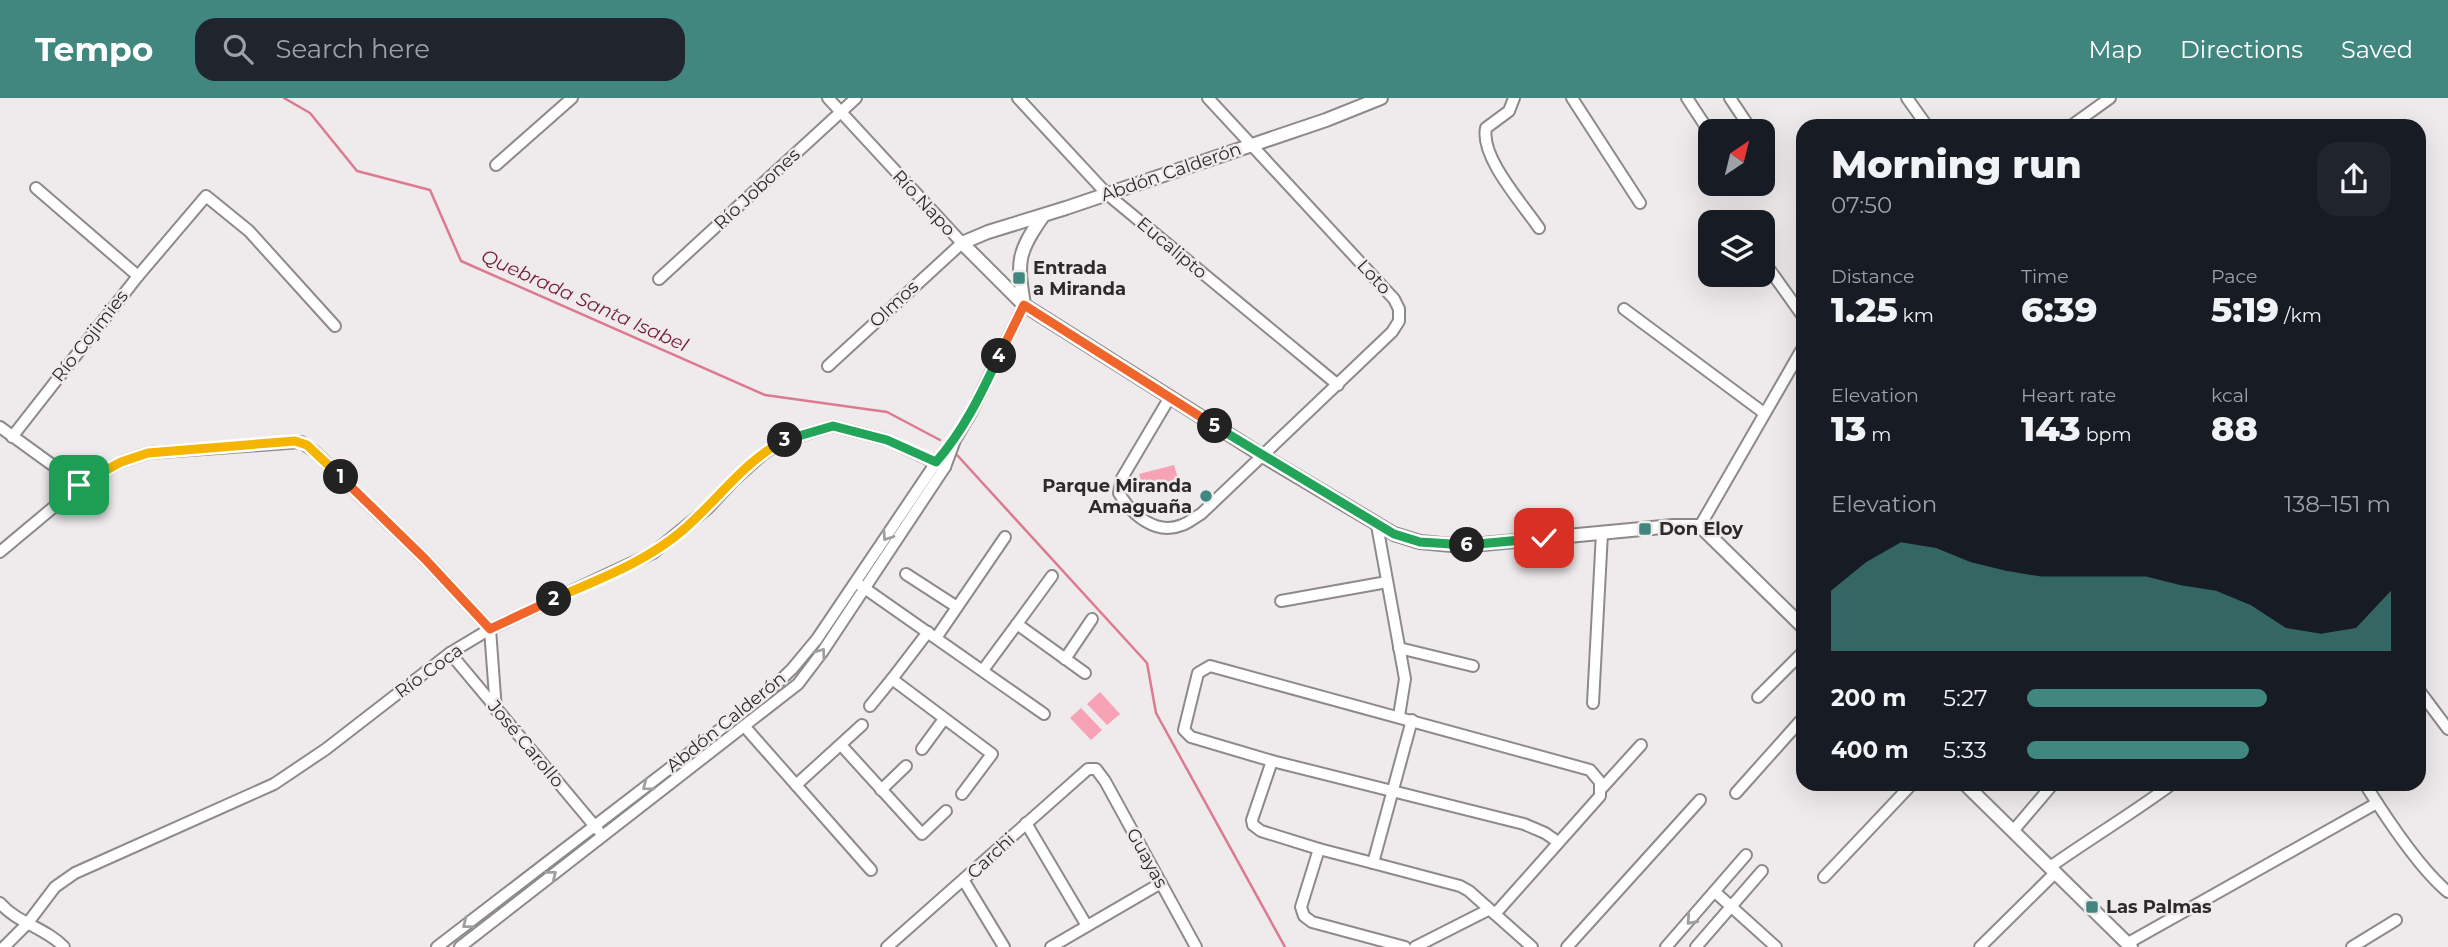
<!DOCTYPE html>
<html lang="en">
<head>
<meta charset="utf-8">
<style>
  :root { --surface:#171b24; --page:#20242c; --text:#f1f3f6; --muted:#9ea1a6; --accent:#41877f }
  body { margin:0; font-family:Montserrat,sans-serif; background:var(--page); color:var(--text); height:100vh; display:flex; flex-direction:column; font-size:26px; white-space:nowrap }
  * { box-sizing:border-box; margin:0 }
  p { font-size:23px; color:var(--muted) }
  .icon { flex:none; width:38px; height:38px; fill:none; stroke:currentColor; stroke-width:2; stroke-linecap:round; stroke-linejoin:round }
  .map { position:relative; flex:1; overflow:hidden }
  .side { position:absolute; left:1796px; top:21px; width:630px; height:672px; display:flex; flex-direction:column; background:var(--surface); border-radius:21px; box-shadow:0 7px 28px #0002 }
  .side>* { flex:none }
  .needle { width:46px; rotate:35deg }
  .fabs { position:absolute; left:1698px; top:21px; display:grid; gap:14px }
  .fabs a { display:grid; place-items:center; width:77px; height:77px; border-radius:14px; background:var(--surface); box-shadow:0 7px 28px #0002; font-size:35px }
  .pin { position:absolute; display:grid; place-items:center; width:60px; height:60px; color:#fff; margin:-30px; border-radius:14px; box-shadow:0 4px 10px #0006 }
  .km { position:absolute; width:35px; height:35px; margin:-18px; border-radius:50%; background:#222; color:#fff; font-size:19px; line-height:35px; text-align:center }
  .round { display:grid; place-items:center; flex:none; width:74px; height:74px; border-radius:21px; background:var(--page) }
  .overview { display:flex; align-items:center; justify-content:space-between; height:119px; padding:0 35px }
  h1 { font-size:38px; font-weight:800; line-height:52px }
  .stats { display:grid; grid-template-columns:repeat(3,1fr); gap:10px; height:119px; padding:7px 35px }
  .stats div { display:grid; align-content:center }
  .stats b { font-size:35px; font-weight:800 }
  .stats small { font-size:19px; font-weight:400 }
  .stats p { font-size:19px }
  .chart { height:196px; padding:14px 35px }
  .chart p { display:flex; justify-content:space-between }
  .chart svg { width:100%; height:126px; margin-top:7px; fill:var(--accent); opacity:.7 }
  ul { padding:0 35px; list-style:none; font-size:23px }
  li { display:grid; grid-template-columns:112px 84px 1fr; align-items:center; height:52px }
  li i { height:18px; border-radius:9px; background:var(--accent) }
  header { display:flex; align-items:center; gap:42px; box-sizing:border-box; height:98px; padding:0 35px; background:var(--accent); color:#fff }
  header strong { font-size:33px }
  nav { display:flex; gap:38px; margin-inline-start:auto; font-size:24px }
  .search { width:490px; height:63px; background:var(--page); display:flex; align-items:center; gap:18px; box-sizing:border-box; padding:0 24px; border-radius:21px; color:var(--muted); font-size:26px }
  .map>svg:first-child { display:block }
  .green { fill:#f8a2b5 }
  .lines { fill:none; stroke-linecap:round; stroke-linejoin:round }
  .stream { stroke:#dd7a92; stroke-width:2.5 }
  .minor-casing { stroke:#8e898a; stroke-width:14 }
  .tertiary-casing { stroke:#8e898a; stroke-width:16 }
  .minor { stroke:#fff; stroke-width:10 }
  .tertiary { stroke:#fff; stroke-width:12 }
  .oneway { stroke:#a0a0a0 }
  .split-1-casing { stroke:#fff; stroke-width:14 }
  .split-2-casing { stroke:#fff; stroke-width:14 }
  .split-3-casing { stroke:#fff; stroke-width:14 }
  .split-4-casing { stroke:#fff; stroke-width:14 }
  .split-5-casing { stroke:#fff; stroke-width:14 }
  .split-6-casing { stroke:#fff; stroke-width:14 }
  .split-7-casing { stroke:#fff; stroke-width:14 }
  .split-1 { stroke:#f5b400; stroke-width:9 }
  .split-2 { stroke:#f0652b; stroke-width:9 }
  .split-3 { stroke:#f5b400; stroke-width:9 }
  .split-4 { stroke:#22a559; stroke-width:9 }
  .split-5 { stroke:#f0652b; stroke-width:9 }
  .split-6 { stroke:#22a559; stroke-width:9 }
  .split-7 { stroke:#22a559; stroke-width:9 }
  .poi-dot { fill:#41877f; stroke:#efeaeb; stroke-width:2.5 }
  .labels { text-anchor:middle; stroke-width:5; stroke-linejoin:round; paint-order:stroke }
  .street-label { font-size:18px; fill:#2c2b2b; stroke:#efeaeb }
  .poi-label { font-size:18px; font-weight:bold; fill:#2c2b2b; stroke:#efeaeb; text-anchor:start }
  .water-label { font-size:19px; font-style:italic; fill:#741b39; stroke:#efeaeb }
</style>
</head>
<body>
<header>
<strong>Tempo</strong>
<div class="search"><svg class="icon" aria-label="search" viewBox="0 0 24 24"><circle cx="10" cy="10" r="6"/><path d="M15 15l6 6"/></svg>Search here</div>
<nav><a>Map</a><a>Directions</a><a>Saved</a></nav>
</header>
<div class="map">
<svg width="2448" height="849" viewBox="0 0 2448 849">
  <rect width="100%" height="100%" fill="#efeaeb"/>
  <g class="green">
    <polygon points="1174,367 1180,387 1145,396 1139,376"/>
    <polygon points="1100,594 1120,616 1107,627 1087,606"/>
    <polygon points="1081,610 1102,632 1091,642 1070,620"/>
  </g>
  <g class="lines">
    <g class="stream">
      <polyline points="284,0 310,15 357,73 430,92 461,163 765,297 887,314 940,342"/>
      <polyline points="957,357 1147,565 1156,615 1285,849"/>
    </g>
    <defs>
      <g id="minor">
        <polyline points="1018,0 1107,96 1338,287"/>
        <path d="M1514 0 1509 13 1486 30C1480 59 1522 105 1539 130"/>
        <polyline points="1572,0 1640,105"/>
        <polyline points="1687,0 1710,35"/>
        <polyline points="1730,0 1752,33"/>
        <polyline points="1907,0 1927,28"/>
        <polyline points="2071,28 2110,0"/>
        <polyline points="496,67 572,0"/>
        <polyline points="1762,161 1802,217"/>
        <polyline points="138,178 206,98 249,133 335,228"/>
        <polyline points="659,181 856,0"/>
        <polyline points="1624,211 1764,315"/>
        <polyline points="828,268 962,145 828,0"/>
        <path d="M1170 299 1122 380 1119 395C1131 416 1156 438 1182 427 1189 425 1195 419 1201 416L1392 234 1399 223V211L1394 201 1208 0"/>
        <polyline points="0,329 80,387"/>
        <polyline points="12,339 138,178 36,90"/>
        <polyline points="1377,427 1405,581 1399,618"/>
        <polyline points="1700,428 1802,251"/>
        <polyline points="0,454 80,387 121,364 148,355 301,344 315,354 425,461 490,531 496,612"/>
        <polyline points="906,476 957,509"/>
        <polyline points="860,487 1044,616"/>
        <polyline points="1281,503 1387,484"/>
        <polyline points="1017,526 1052,478"/>
        <polyline points="928,534 892,581 992,656 962,696"/>
        <polyline points="936,540 1005,439"/>
        <polyline points="1399,550 1473,568"/>
        <polyline points="450,555 598,732"/>
        <polyline points="1065,561 1092,521"/>
        <polyline points="983,572 1017,526 1085,575"/>
        <polyline points="2418,591 2448,631"/>
        <polyline points="1758,599 1802,555"/>
        <polyline points="1593,605 1602,435"/>
        <polyline points="870,608 892,581"/>
        <polyline points="745,629 871,772"/>
        <polyline points="841,647 922,736 946,713"/>
        <polyline points="922,651 944,621"/>
        <polyline points="1272,663 1252,722 1253,727 1261,733 1319,751"/>
        <path d="M2365 686C2385 718 2419 770 2448 794"/>
        <polyline points="796,687 862,627"/>
        <polyline points="1602,690 1641,647"/>
        <polyline points="881,692 906,668"/>
        <polyline points="1736,695 1802,621"/>
        <polyline points="1026,725 1087,828"/>
        <polyline points="2013,733 2053,686"/>
        <polyline points="1373,765 1460,788 1469,793 1532,849"/>
        <path d="M2050 769C2091 740 2133 715 2172 686"/>
        <polyline points="1824,779 1912,686"/>
        <polyline points="964,783 1004,849"/>
        <polyline points="1715,794 1776,849"/>
        <path d="M0 805C17 825 46 830 64 849"/>
        <polyline points="1495,816 1600,698 1600,684 1590,672 1210,568 1198,575 1184,632 1191,639 1272,663 1524,726 1545,735 1558,744"/>
        <polyline points="2128,845 2377,705"/>
        <polyline points="4,849 27,826 55,789 75,775 274,686 326,651 450,555 490,531 653,455 708,410 734,382 762,357 782,343 833,328 887,342 945,369"/>
        <polyline points="437,849 765,597 792,571 817,541 939,360"/>
        <polyline points="460,849 798,586 823,553 945,369 955,342 971,315 1024,207"/>
        <polyline points="887,849 1088,671 1096,671 1105,683 1196,849"/>
        <polyline points="1051,849 1161,785"/>
        <polyline points="1405,849 1312,824 1304,818 1301,809 1319,751 1373,765 1412,622"/>
        <polyline points="1415,849 1488,812"/>
        <polyline points="1567,849 1700,702"/>
        <polyline points="1666,849 1746,757"/>
        <polyline points="1696,849 1762,773"/>
        <polyline points="1980,849 2056,774"/>
        <polyline points="2352,849 2396,822"/>
      </g>
      <g id="tertiary">
        <polyline points="1381,0 1326,22 1066,110 988,134 962,145 1024,207 1263,358 1394,436 1420,444 1462,448 1673,428 1700,428 1802,528"/>
        <path d="M1024 207C1017 163 1017 155 1043 118"/>
        <polyline points="1965,686 2131,849"/>
      </g>
    </defs>
    <use href="#minor" class="minor-casing"/>
    <use href="#tertiary" class="tertiary-casing"/>
    <use href="#minor" class="minor"/>
    <use href="#tertiary" class="tertiary"/>
  </g>
  <defs><path id="oneway-chevron" d="M-2-3.5L2.5 0L-2 3.5" fill="none" stroke-width="1.6" stroke-linecap="round" stroke-linejoin="round" transform="scale(1.75)"/></defs>
  <g class="oneway">
    <use href="#oneway-chevron" transform="translate(887 438) rotate(124)"/>
    <use href="#oneway-chevron" transform="translate(821 555) rotate(-54)"/>
    <use href="#oneway-chevron" transform="translate(647 688) rotate(143)"/>
    <use href="#oneway-chevron" transform="translate(552 777) rotate(-38)"/>
    <use href="#oneway-chevron" transform="translate(1691 822) rotate(132)"/>
    <use href="#oneway-chevron" transform="translate(467 826) rotate(142)"/>
  </g>
  <g class="lines">
    <defs>
      <polyline id="split-1" points="79,387 121,364 148,355 295,343 307,347 341,379"/>
      <polyline id="split-2" points="341,379 425,461 490,531 554,501"/>
      <path id="split-3" d="M554 501C599 481 646 464 683 432 717 403 745 362 785 342"/>
      <path id="split-4" d="M785 342 833 328 887 342 936 364C964 332 981 296 999 258"/>
      <polyline id="split-5" points="999,258 1024,207 1215,328"/>
      <polyline id="split-6" points="1215,328 1394,436 1420,444 1467,447"/>
      <polyline id="split-7" points="1467,447 1544,440"/>
    </defs>
    <use href="#split-1" class="split-1-casing"/>
    <use href="#split-2" class="split-2-casing"/>
    <use href="#split-3" class="split-3-casing"/>
    <use href="#split-4" class="split-4-casing"/>
    <use href="#split-5" class="split-5-casing"/>
    <use href="#split-6" class="split-6-casing"/>
    <use href="#split-7" class="split-7-casing"/>
    <use href="#split-1" class="split-1"/>
    <use href="#split-2" class="split-2"/>
    <use href="#split-3" class="split-3"/>
    <use href="#split-4" class="split-4"/>
    <use href="#split-5" class="split-5"/>
    <use href="#split-6" class="split-6"/>
    <use href="#split-7" class="split-7"/>
  </g>
  <g class="poi-dot">
    <rect x="1012" y="173" width="14" height="14" rx="3.5"/>
    <circle cx="1206" cy="398" r="7"/>
    <rect x="1638" y="424" width="14" height="14" rx="3.5"/>
    <rect x="2085" y="802" width="14" height="14" rx="3.5"/>
  </g>
  <g class="labels">
    <g class="street-label">
      <text transform="translate(1171 74) rotate(-19)" y="6">Abdón Calderón</text>
      <text transform="translate(757 91) rotate(-43)" y="6">Río Jobones</text>
      <text transform="translate(924 105) rotate(47)" y="6">Río Napo</text>
      <text transform="translate(1172 150) rotate(40)" y="6">Eucalipto</text>
      <text transform="translate(1374 179) rotate(47)" y="6">Loto</text>
      <text transform="translate(894 206) rotate(-43)" y="6">Olmos</text>
      <text transform="translate(90 238) rotate(-52)" y="6">Río Cojimies</text>
      <text transform="translate(429 573) rotate(-36)" y="6">Río Coca</text>
      <text transform="translate(726 624) rotate(-39)" y="6">Abdón Calderón</text>
      <text transform="translate(526 646) rotate(50)" y="6">José Carollo</text>
      <text transform="translate(991 758) rotate(-43)" y="6">Carchi</text>
      <text transform="translate(1147 760) rotate(61)" y="6">Guayas</text>
    </g>
    <g class="poi-label">
      <text x="1033" y="176">Entrada<tspan x="1033" dy="21">a Miranda</tspan></text>
      <text x="1192" y="394" text-anchor="end">Parque Miranda<tspan x="1192" dy="21">Amaguaña</tspan></text>
      <text x="1659" y="437">Don Eloy</text>
      <text x="2106" y="815">Las Palmas</text>
    </g>
    <g class="water-label">
      <text transform="translate(585 202) rotate(24)" y="7">Quebrada Santa Isabel</text>
    </g>
  </g>
</svg>
<div class="fabs">
<a><svg class="needle" viewBox="-14 -14 28 28"><path d="M0-13l5 13h-10z" fill="#e53935"/><path d="M0 13l5-13h-10z" fill="#9ea1a6"/></svg></a>
<a><svg class="icon" aria-label="layers" viewBox="0 0 24 24"><path d="M12 4l9 5-9 5-9-5zM3 14l9 5 9-5"/></svg></a>
</div>
<div class="pin" style="left:79px;top:387px;background:#1e9e55"><svg class="icon" aria-label="arrive" viewBox="0 0 24 24"><path d="M6 21V4h12l-3 4 3 4H6"/></svg></div>
<div class="pin" style="left:1544px;top:440px;background:#d93025"><svg class="icon" aria-label="check" viewBox="0 0 24 24"><path d="M5 12l5 5 9-10"/></svg></div>
<b class="km" style="left:341px;top:379px">1</b>
<b class="km" style="left:554px;top:501px">2</b>
<b class="km" style="left:785px;top:342px">3</b>
<b class="km" style="left:999px;top:258px">4</b>
<b class="km" style="left:1215px;top:328px">5</b>
<b class="km" style="left:1467px;top:447px">6</b>
<section class="side">
<div class="overview"><div><h1>Morning run</h1><p>07:50</p></div><a class="round"><svg class="icon" aria-label="share" viewBox="0 0 24 24"><path d="M12 15V3M7 8l5-5 5 5M5 13v7h14v-7"/></svg></a></div>
<div class="stats">
<div><p>Distance</p><b>1.25<small> km</small></b></div>
<div><p>Time</p><b>6:39</b></div>
<div><p>Pace</p><b>5:19<small> /km</small></b></div>
</div>
<div class="stats">
<div><p>Elevation</p><b>13<small> m</small></b></div>
<div><p>Heart rate</p><b>143<small> bpm</small></b></div>
<div><p>kcal</p><b>88</b></div>
</div>
<div class="chart"><p><span>Elevation</span>138–151 m</p>
<svg viewBox="0 0 160 44" preserveAspectRatio="none"><path d="M0 44V23L10 13L20 6L30 8L40 13L50 16L60 18L70 18L80 18L90 18L100 21L110 23L120 28L130 36L140 38L150 36L160 23V44z"/></svg>
</div>
<ul>
<li><b>200 m</b>5:27<i style="width:66%"></i></li>
<li><b>400 m</b>5:33<i style="width:61%"></i></li>
</ul>
</section>
</div>
</body>
</html>
